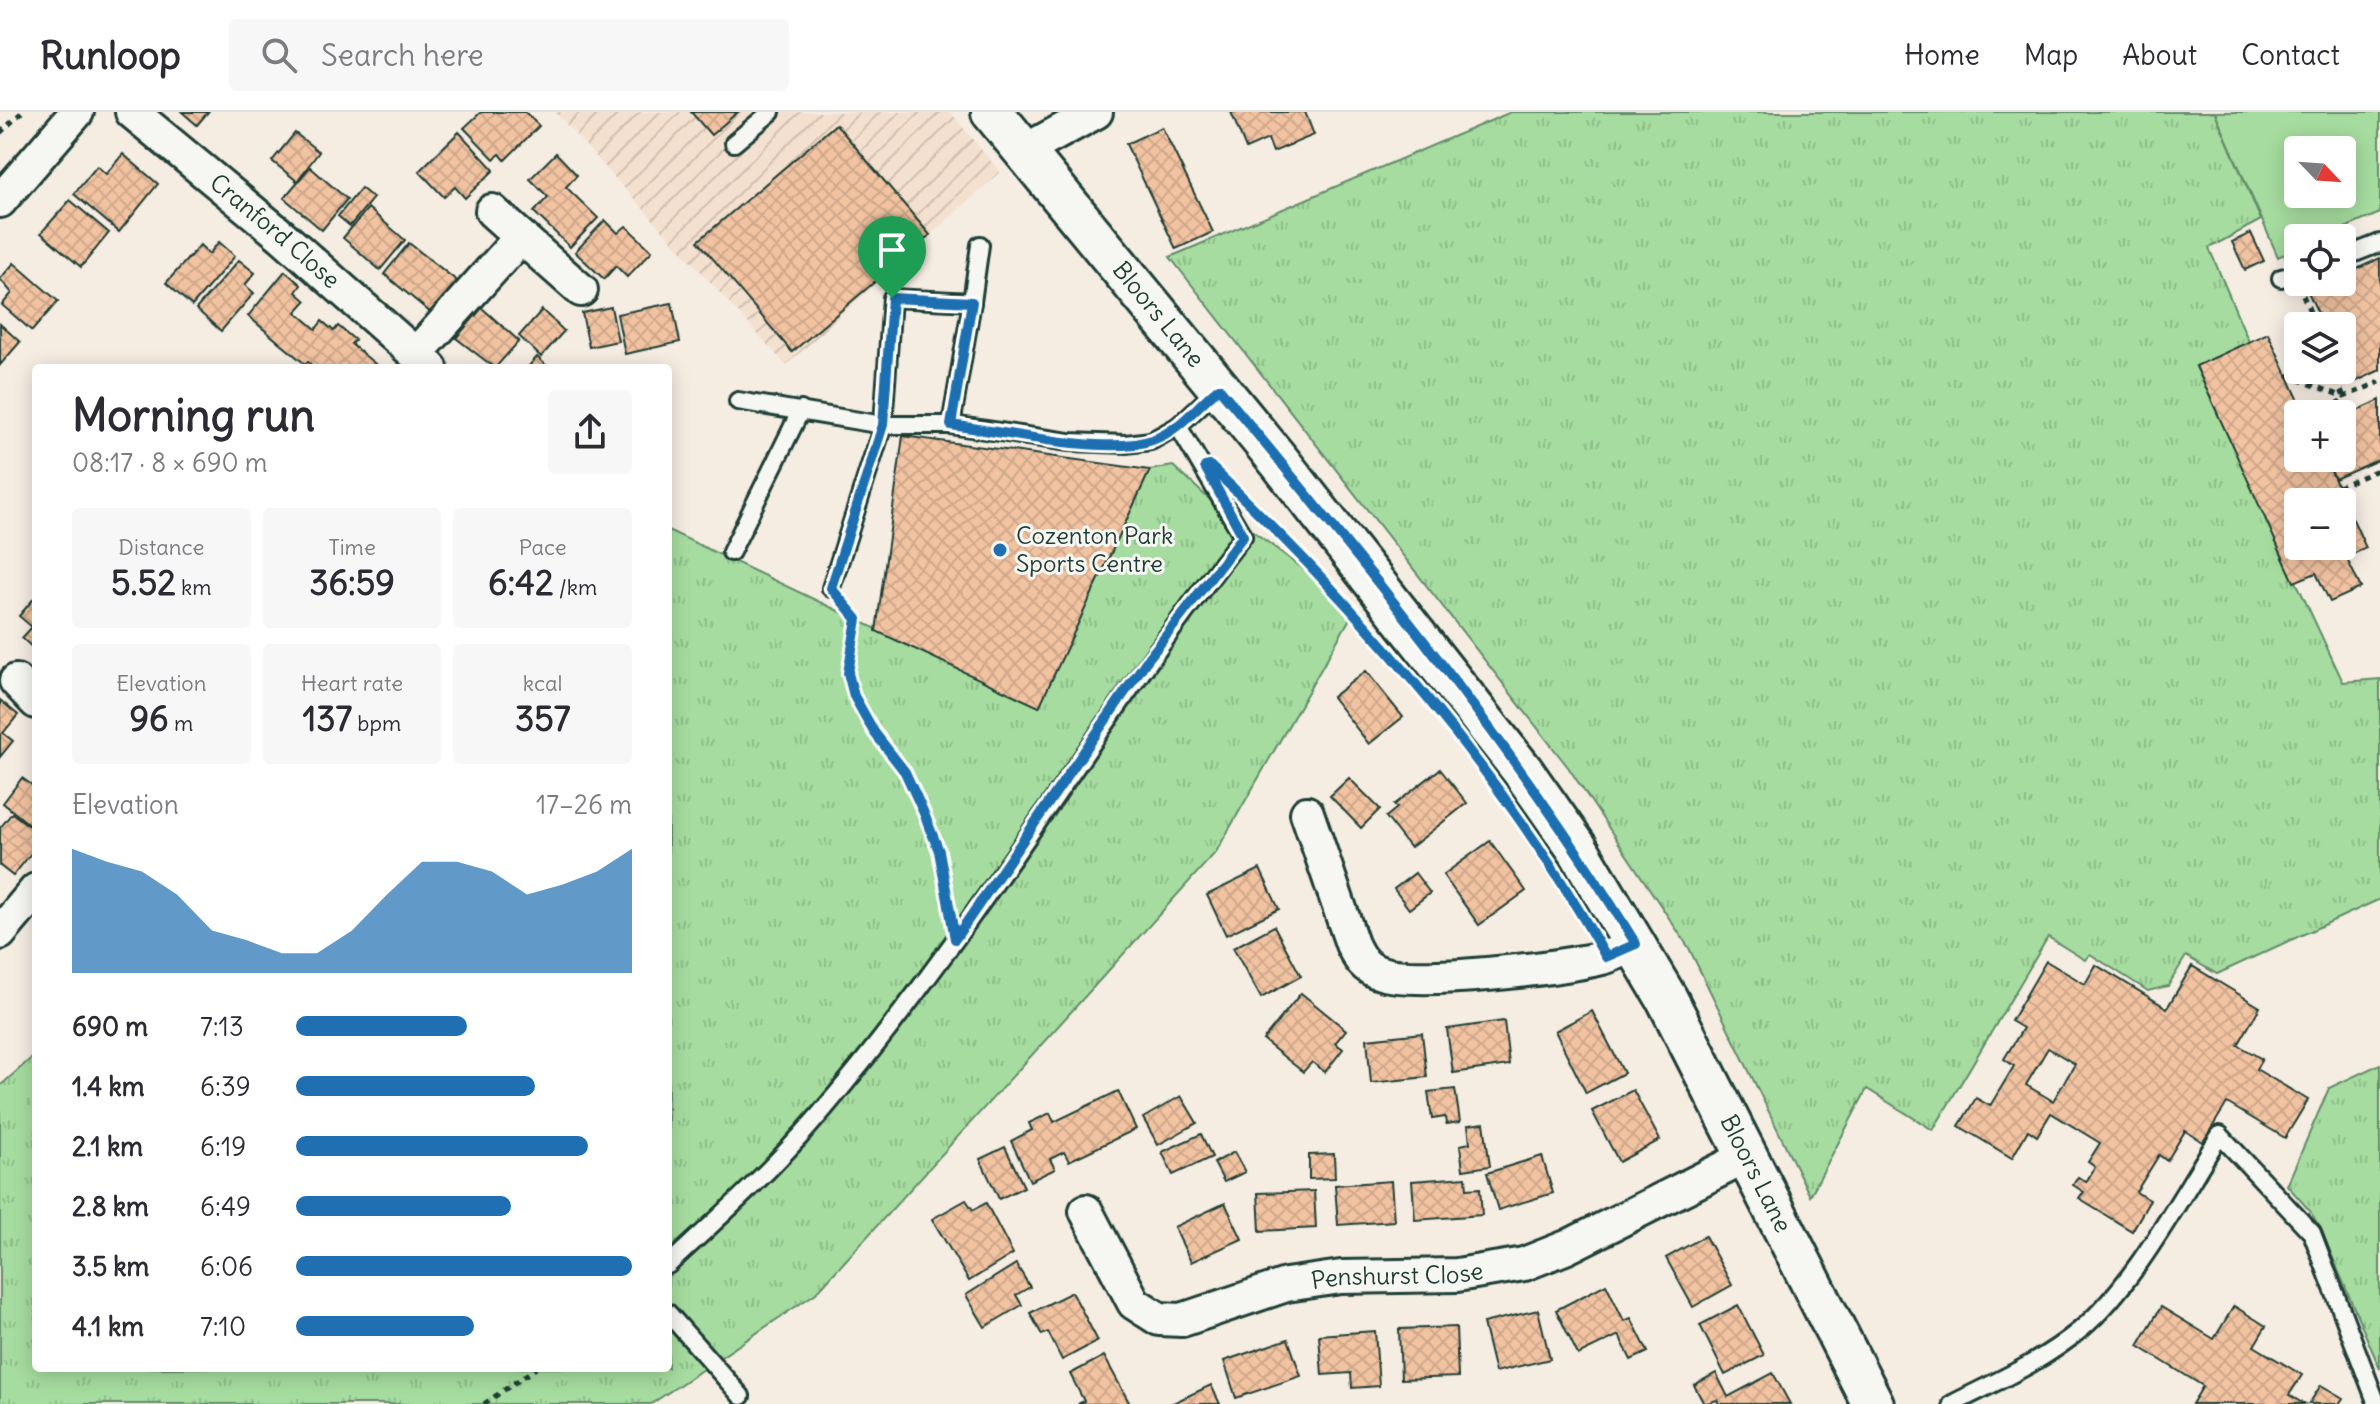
<!DOCTYPE html>
<html lang="en">
<head>
<meta charset="utf-8">
<style>
  :root { --surface:#fff; --page:#f7f7f7; --text:#2b2b33; --muted:#7c7c81; --line:#e1e1e2; --accent:#1f6fb2 }
  body { margin:0; font-family:Delius,sans-serif; background:var(--page); color:var(--text); height:100vh; display:flex; flex-direction:column; font-size:30px; white-space:nowrap }
  * { box-sizing:border-box; margin:0 }
  p { font-size:26px; color:var(--muted) }
  .icon { flex:none; width:44px; height:44px; fill:none; stroke:currentColor; stroke-width:2; stroke-linecap:round; stroke-linejoin:round }
  .map { position:relative; flex:1; overflow:hidden }
  .sheet { position:absolute; left:32px; top:252px; width:640px; height:1008px; display:flex; flex-direction:column; background:var(--surface); border-radius:8px; box-shadow:0 4px 20px #0003 }
  .sheet>* { flex:none }
  .needle { width:52px; rotate:115deg }
  .tools { position:absolute; left:2284px; top:24px; display:grid; gap:16px }
  .tools a { display:grid; place-items:center; width:72px; height:72px; border-radius:8px; background:var(--surface); box-shadow:0 4px 20px #0003; font-size:40px }
  .pin { position:absolute; display:grid; place-items:center; width:68px; height:68px; color:#fff; margin:-82px -34px; border-radius:50% 50% 50% 0; rotate:-45deg; box-shadow:0 0 8px #0007 }
  .pin .icon { rotate:45deg }
  .round { display:grid; place-items:center; flex:none; width:84px; height:84px; border-radius:8px; background:var(--page) }
  .overview { display:flex; align-items:center; justify-content:space-between; height:136px; padding:0 40px }
  h1 { font-size:44px; font-weight:800; line-height:60px }
  .figures { display:grid; grid-template-columns:repeat(3,1fr); gap:12px; height:136px; padding:8px 40px }
  .figures div { display:grid; align-content:center; border-radius:8px; background:var(--page); text-align:center }
  .figures b { font-size:34px; font-weight:800 }
  .figures small { font-size:22px; font-weight:400 }
  .figures p { font-size:22px }
  .chart { height:224px; padding:16px 40px }
  .chart p { display:flex; justify-content:space-between }
  .chart svg { width:100%; height:144px; margin-top:8px; fill:var(--accent); opacity:.7 }
  ul { padding:0 40px; list-style:none; font-size:26px }
  li { display:grid; grid-template-columns:128px 96px 1fr; align-items:center; height:60px }
  li i { height:20px; border-radius:10px; background:var(--accent) }
  header { display:flex; align-items:center; gap:48px; box-sizing:border-box; height:112px; padding:0 40px; background:var(--surface); border-bottom:2px solid var(--line) }
  header strong { font-size:38px }
  nav { display:flex; gap:44px; margin-inline-start:auto; font-size:28px }
  .search { width:560px; height:72px; background:var(--page); display:flex; align-items:center; gap:20px; box-sizing:border-box; padding:0 28px; border-radius:8px; color:var(--muted); font-size:30px }
  .map>svg:first-child { display:block }
  .industrial { fill:url(#industrial-furrows) }
  .park { fill:url(#park-tufts); stroke:#628c6a; stroke-width:2 }
  .pitch { fill:#a6dc9f; stroke:#628c6a; stroke-width:2; fill-rule:evenodd }
  .building { fill:url(#building-cross-hatch); stroke:#1f3d34; stroke-width:2; fill-rule:evenodd }
  .lines { fill:none; stroke-linecap:round; stroke-linejoin:round }
  .service-casing { stroke:#1f3d34; stroke-width:22 }
  .minor-casing { stroke:#1f3d34; stroke-width:38 }
  .tertiary-casing { stroke:#1f3d34; stroke-width:46 }
  .path { stroke:#1f3d34; stroke-width:5; stroke-dasharray:6 6; stroke-linecap:butt }
  .service { stroke:#f6f6f2; stroke-width:16 }
  .minor { stroke:#f6f6f2; stroke-width:32 }
  .tertiary { stroke:#f6f6f2; stroke-width:40 }
  .route-casing { stroke:#fff; stroke-width:16 }
  .route { stroke:#1f6fb2; stroke-width:10 }
  .poi-dot { fill:#1f6fb2; stroke:#f6f6f2; stroke-width:3 }
  .labels { text-anchor:middle; stroke-width:6; stroke-linejoin:round; paint-order:stroke }
  .street-label { font-size:24px; fill:#1f3d34; stroke:#f6f6f2 }
  .poi-label { font-size:24px; fill:#1f3d34; stroke:#f6f6f2; text-anchor:start }
</style>
</head>
<body>
<header>
<strong>Runloop</strong>
<div class="search"><svg class="icon" aria-label="search" viewBox="0 0 24 24"><circle cx="10" cy="10" r="6"/><path d="M15 15l6 6"/></svg>Search here</div>
<nav><a>Home</a><a>Map</a><a>About</a><a>Contact</a></nav>
</header>
<div class="map">
<svg width="2380" height="1292" viewBox="0 0 2380 1292">
  <defs>
    <pattern id="industrial-furrows" width="10" height="10" patternUnits="userSpaceOnUse" patternTransform="scale(2)"><rect width="10" height="10" fill="#f4e0ce"/><path d="M-1 1l2-2M0 10L10 0M9 11l2-2" fill="none" stroke="#d1c1b2"/></pattern>
    <pattern id="park-tufts" width="24" height="20" patternUnits="userSpaceOnUse" patternTransform="scale(2)"><rect width="24" height="20" fill="#a6dc9f"/><path d="M3 7l-1-3M5 7V3M7 7l1-3M15 17l-1-3M17 17v-4M19 17l1-3" fill="none" stroke="#8ebe8a"/></pattern>
    <pattern id="building-cross-hatch" width="8" height="8" patternUnits="userSpaceOnUse" patternTransform="scale(2)"><rect width="8" height="8" fill="#f2c3a1"/><path d="M0 0l8 8M0 8l8-8" fill="none" stroke="#cfa88b"/></pattern>
  </defs>
  <rect width="100%" height="100%" fill="#f5ece2"/>
  <filter id="ink" filterUnits="userSpaceOnUse"><feTurbulence type="fractalNoise" baseFrequency=".0125" numOctaves="2"/><feDisplacementMap in="SourceGraphic" scale="16" xChannelSelector="R" yChannelSelector="G"/><feConvolveMatrix kernelMatrix="1 2 1 2 8 2 1 2 1" color-interpolation-filters="sRGB"/></filter>
  <g filter="url(#ink)">
    <polygon class="industrial" points="555,0 950,0 1000,60 786,253"/>
    <g class="park">
      <polygon points="1511,0 2215,0 2261,108 2209,136 2249,230 2196,255 2343,570 2380,567 2380,787 2217,862 2186,844 2168,874 2148,879 2090,842 2085,848 2048,825 1933,1018 1867,977 1810,1084 1689,836 1568,655 1170,145"/>
      <polygon points="1173,354 1207,385 1356,496 1216,740 816,1181 651,1292 0,1292 0,974 36,942 36,1256 668,1256 668,418 1039,594 1150,358"/>
      <polygon points="2380,952 2380,1257 2321,1118 2310,1099 2287,1073 2329,976"/>
    </g>
    <path class="pitch" d="M2215 0H2380V101L2322 126H2298V136L2278 145ZM2298 38H2342V82H2298Z"/>
    <g class="building">
      <polygon points="182,0 208,0 197,13"/>
      <polygon points="481,0 525,0 539,14 505,48 500,42 494,47 464,16"/>
      <polygon points="691,0 738,0 711,23"/>
      <polygon points="1231,0 1305,0 1314,23 1273,40 1268,27 1246,37"/>
      <polygon points="836,12 930,123 792,240 698,129"/>
      <polygon points="1162,15 1213,120 1176,137 1126,32"/>
      <polygon points="459,20 494,58 465,86 455,75 444,85 419,59"/>
      <polygon points="295,21 319,40 297,69 272,49"/>
      <polygon points="556,41 577,63 566,75 598,106 570,135 534,100 548,85 530,67"/>
      <polygon points="123,42 158,72 119,120 74,82 97,54 106,62"/>
      <polygon points="310,55 347,87 322,118 284,86"/>
      <polygon points="361,76 373,86 350,114 338,104"/>
      <polygon points="70,88 109,121 81,155 41,121"/>
      <polygon points="368,96 405,128 380,158 343,126"/>
      <polygon points="605,108 618,121 626,114 652,139 627,165 616,154 604,167 575,140"/>
      <polygon points="2251,121 2264,149 2245,158 2232,130"/>
      <polygon points="219,130 235,144 192,194 166,171 200,133 209,142"/>
      <polygon points="409,131 457,169 431,201 384,162"/>
      <polygon points="2380,146 2380,258 2351,272 2342,252 2342,214 2324,214 2308,180 2329,170 2342,170 2342,164"/>
      <polygon points="239,148 255,161 245,173 254,181 221,219 196,197"/>
      <polygon points="14,151 58,189 32,219 2,193 12,181 0,167"/>
      <polygon points="285,159 301,173 296,180 306,189 296,200 316,217 322,209 334,219 338,214 355,228 351,232 380,256 315,256 308,250 305,252 248,204"/>
      <polygon points="672,191 680,230 625,242 617,202"/>
      <polygon points="611,195 618,229 589,235 582,201"/>
      <polygon points="482,196 519,229 495,256 456,226"/>
      <polygon points="542,198 564,219 541,245 519,224"/>
      <polygon points="0,212 20,230 0,253"/>
      <path d="M2268 221 2305 302H2298V346H2325L2366 436 2346 445 2361 476 2330 490 2316 461 2294 470 2196 254ZM2298 390H2342V434H2298Z"/>
      <polygon points="537,245 549,256 527,256"/>
      <polygon points="2380,288 2380,347 2335,367 2325,346 2342,346 2342,306"/>
      <polygon points="903,324 1150,358 1039,595 876,519"/>
      <polygon points="36,484 36,539 22,526 32,515 19,504"/>
      <polygon points="1366,559 1403,605 1369,632 1332,585"/>
      <polygon points="0,588 18,603 3,621 13,629 0,645"/>
      <polygon points="1440,657 1467,691 1410,736 1386,705 1397,696 1394,693"/>
      <polygon points="22,666 36,676 36,708 31,714 3,691"/>
      <polygon points="1349,666 1380,697 1361,716 1330,684"/>
      <polygon points="12,701 36,719 36,735 13,764 0,754 0,716"/>
      <polygon points="1490,729 1526,779 1479,813 1443,763"/>
      <polygon points="1260,757 1279,797 1226,823 1207,783"/>
      <polygon points="1415,761 1430,781 1409,797 1394,777"/>
      <polygon points="1274,814 1301,864 1261,886 1233,836"/>
      <path d="M2046 849 2085 872 2096 853 2167 896 2192 854 2260 895 2238 933 2262 947 2256 957 2308 988 2285 1026 2227 991 2203 1030 2185 1019 2167 1049 2159 1043 2136 1080 2150 1088 2132 1119 2079 1087 2084 1080 2073 1073 2078 1065 2086 1070 2095 1055 2088 1050 2100 1031 2051 1001 2037 1024 2028 1018 2012 1046 1959 1014 1976 986 1990 994 2014 954 2004 947 2023 916 2011 909ZM2048 936 2075 952 2053 989 2026 973Z"/>
      <polygon points="1301,881 1346,918 1335,931 1343,937 1325,960 1312,950 1303,960 1263,928"/>
      <polygon points="1592,899 1624,961 1586,981 1555,919"/>
      <polygon points="1504,909 1509,953 1453,961 1447,917"/>
      <polygon points="1422,921 1427,965 1371,971 1367,927"/>
      <polygon points="1455,977 1460,1010 1446,1012 1445,1005 1432,1007 1428,980"/>
      <polygon points="1633,978 1660,1028 1619,1050 1592,999"/>
      <polygon points="1118,979 1136,1017 1069,1049 1064,1040 1050,1047 1055,1057 1030,1069 1011,1029 1032,1018 1029,1011 1050,1001 1054,1010"/>
      <polygon points="1181,984 1197,1011 1158,1033 1143,1006"/>
      <polygon points="1484,1011 1490,1054 1463,1058 1460,1033 1470,1031 1468,1013"/>
      <polygon points="1201,1022 1212,1045 1173,1063 1162,1040"/>
      <polygon points="1005,1035 1024,1075 999,1087 980,1047"/>
      <polygon points="1234,1040 1245,1060 1224,1070 1214,1051"/>
      <polygon points="1334,1042 1335,1066 1309,1067 1309,1043"/>
      <polygon points="1542,1044 1553,1081 1498,1098 1487,1061"/>
      <polygon points="1466,1065 1467,1077 1480,1076 1482,1103 1415,1108 1412,1069"/>
      <polygon points="1391,1069 1394,1109 1338,1113 1335,1073"/>
      <polygon points="1314,1079 1316,1116 1260,1119 1258,1081"/>
      <polygon points="966,1088 973,1098 986,1091 1013,1142 969,1169 932,1107"/>
      <polygon points="1225,1091 1242,1127 1191,1150 1174,1115"/>
      <polygon points="1705,1124 1732,1173 1693,1195 1666,1146"/>
      <polygon points="1016,1152 1030,1175 1016,1183 1022,1193 985,1215 966,1183"/>
      <polygon points="1606,1172 1624,1209 1631,1206 1648,1240 1631,1248 1619,1223 1578,1243 1556,1198"/>
      <polygon points="1072,1180 1098,1229 1062,1248 1048,1220 1042,1223 1030,1201"/>
      <polygon points="1738,1193 1764,1243 1725,1263 1700,1213"/>
      <polygon points="2234,1194 2266,1214 2254,1234 2302,1263 2289,1283 2304,1292 2192,1292 2203,1274 2138,1234 2161,1195 2214,1227"/>
      <polygon points="1538,1198 1550,1247 1495,1260 1483,1211"/>
      <polygon points="1456,1215 1458,1265 1401,1267 1399,1217"/>
      <polygon points="1375,1219 1379,1274 1352,1276 1351,1261 1322,1263 1319,1223"/>
      <polygon points="1288,1227 1301,1264 1236,1286 1224,1249"/>
      <polygon points="1104,1244 1130,1292 1078,1292 1084,1289 1070,1262"/>
      <polygon points="1716,1261 1728,1285 1773,1261 1790,1292 1719,1292 1717,1288 1704,1292 1694,1273"/>
      <polygon points="1211,1273 1220,1292 1171,1292"/>
      <polygon points="2321,1273 2343,1286 2339,1292 2309,1292"/>
    </g>
    <g class="lines">
      <defs>
        <g id="service">
          <polyline points="734,31 771,0"/>
          <polyline points="2342,146 2380,131"/>
          <polyline points="2281,166 2298,162"/>
          <polyline points="972,190 980,133"/>
          <polyline points="738,289 883,313 951,313 1069,330 1126,332 1151,329 1178,314 1219,276"/>
          <polyline points="731,440 801,298"/>
          <polyline points="831,476 883,313 892,186 972,190 951,313"/>
          <path d="M668 1153C720 1105 772 1058 818 1004 974 822 1095 612 1243 424L1178 314"/>
          <polyline points="668,1201 741,1284"/>
          <path d="M1952 1292C1995 1270 2042 1250 2080 1218 2134 1174 2182 1082 2220 1023L2312 1121 2377 1292"/>
        </g>
        <g id="minor">
          <path id="s1" d="M132 0 282 124 431 256"/>
          <polyline points="1026,38 1096,0"/>
          <polyline points="0,89 77,0"/>
          <polyline points="492,99 521,125"/>
          <polyline points="416,242 521,125 581,178"/>
          <polyline points="16,569 36,590"/>
          <path d="M1307 701 1352 832C1358 845 1365 857 1381 861 1419 873 1560 856 1602 846 1614 843 1625 837 1636 832"/>
          <polyline points="0,821 36,778"/>
          <path id="s2" d="M1086 1099 1134 1191 1159 1207 1182 1208 1286 1173 1341 1165 1457 1163 1524 1152 1567 1135 1748 1044"/>
        </g>
        <g id="tertiary">
          <path id="s3" d="M992 0 1279 349 1522 658 1579 739 1667 887 1873 1292"/>
        </g>
      </defs>
      <use href="#service" class="service-casing"/>
      <use href="#minor" class="minor-casing"/>
      <use href="#tertiary" class="tertiary-casing"/>
      <g class="path">
        <polyline points="0,21 22,0"/>
        <polyline points="2303,183 2316,214"/>
        <polyline points="2287,263 2344,285 2380,270"/>
        <polyline points="2329,302 2344,285 2333,258"/>
        <polyline points="2338,375 2380,357"/>
        <polyline points="1256,398 1327,471"/>
        <path d="M845 492 857 507C853 524 846 543 848 561 851 600 886 629 905 661 932 704 939 751 949 800"/>
        <polyline points="484,1292 536,1256"/>
      </g>
      <use href="#service" class="service"/>
      <use href="#minor" class="minor"/>
      <use href="#tertiary" class="tertiary"/>
    </g>
  </g>
  <g class="lines" filter="url(#ink)">
    <defs>
      <path id="route" d="M892 186 972 190 951 313C999 319 1108 344 1152 328 1181 318 1196 294 1219 276 1367 454 1515 635 1636 832L1606 845C1505 664 1360 496 1210 354L1205 355 1243 424 1145 551 955 827 939 739 923 699 905 660 874 620 854 584 848 561 857 507 831 476 883 313Z"/>
    </defs>
    <use href="#route" class="route-casing"/>
    <use href="#route" class="route"/>
  </g>
  <circle class="poi-dot" cx="1000" cy="438" r="8"/>
  <g class="labels">
    <g class="street-label">
      <text dy="8" stroke="none"><textPath href="#s1" startOffset="186">Cranford Close</textPath></text>
      <text dy="8" stroke="none"><textPath href="#s3" startOffset="262">Bloors Lane</textPath></text>
      <text dy="8" stroke="none"><textPath href="#s3" startOffset="1312">Bloors Lane</textPath></text>
      <text dy="8" stroke="none"><textPath href="#s2" startOffset="378">Penshurst Close</textPath></text>
    </g>
    <g class="poi-label">
      <text x="1016" y="432">Cozenton Park<tspan x="1016" dy="28">Sports Centre</tspan></text>
    </g>
  </g>
</svg>
<div class="tools">
<a><svg class="needle" viewBox="-14 -14 28 28"><path d="M0-13l5 13h-10z" fill="#e53935"/><path d="M0 13l5-13h-10z" fill="#7c7c81"/></svg></a>
<a><svg class="icon" aria-label="locate" viewBox="0 0 24 24"><circle cx="12" cy="12" r="6"/><path d="M12 2v4M12 18v4M2 12h4M18 12h4"/></svg></a>
<a><svg class="icon" aria-label="layers" viewBox="0 0 24 24"><path d="M12 4l9 5-9 5-9-5zM3 14l9 5 9-5"/></svg></a>
<a>+</a>
<a>−</a>
</div>
<div class="pin" style="left:892px;top:186px;background:#1e9e55"><svg class="icon" aria-label="arrive" viewBox="0 0 24 24"><path d="M6 21V4h12l-3 4 3 4H6"/></svg></div>
<section class="sheet">
<div class="overview"><div><h1>Morning run</h1><p>08:17 · 8 × 690 m</p></div><a class="round"><svg class="icon" aria-label="share" viewBox="0 0 24 24"><path d="M12 15V3M7 8l5-5 5 5M5 13v7h14v-7"/></svg></a></div>
<div class="figures">
<div><p>Distance</p><b>5.52<small> km</small></b></div>
<div><p>Time</p><b>36:59</b></div>
<div><p>Pace</p><b>6:42<small> /km</small></b></div>
</div>
<div class="figures">
<div><p>Elevation</p><b>96<small> m</small></b></div>
<div><p>Heart rate</p><b>137<small> bpm</small></b></div>
<div><p>kcal</p><b>357</b></div>
</div>
<div class="chart"><p><span>Elevation</span>17–26 m</p>
<svg viewBox="0 0 160 44" preserveAspectRatio="none"><path d="M0 44V6L10 10L20 13L30 20L40 31L50 34L60 38L70 38L80 31L90 20L100 10L110 10L120 13L130 20L140 17L150 13L160 6V44z"/></svg>
</div>
<ul>
<li><b>690 m</b>7:13<i style="width:51%"></i></li>
<li><b>1.4 km</b>6:39<i style="width:71%"></i></li>
<li><b>2.1 km</b>6:19<i style="width:87%"></i></li>
<li><b>2.8 km</b>6:49<i style="width:64%"></i></li>
<li><b>3.5 km</b>6:06<i style="width:100%"></i></li>
<li><b>4.1 km</b>7:10<i style="width:53%"></i></li>
</ul>
</section>
</div>
</body>
</html>
